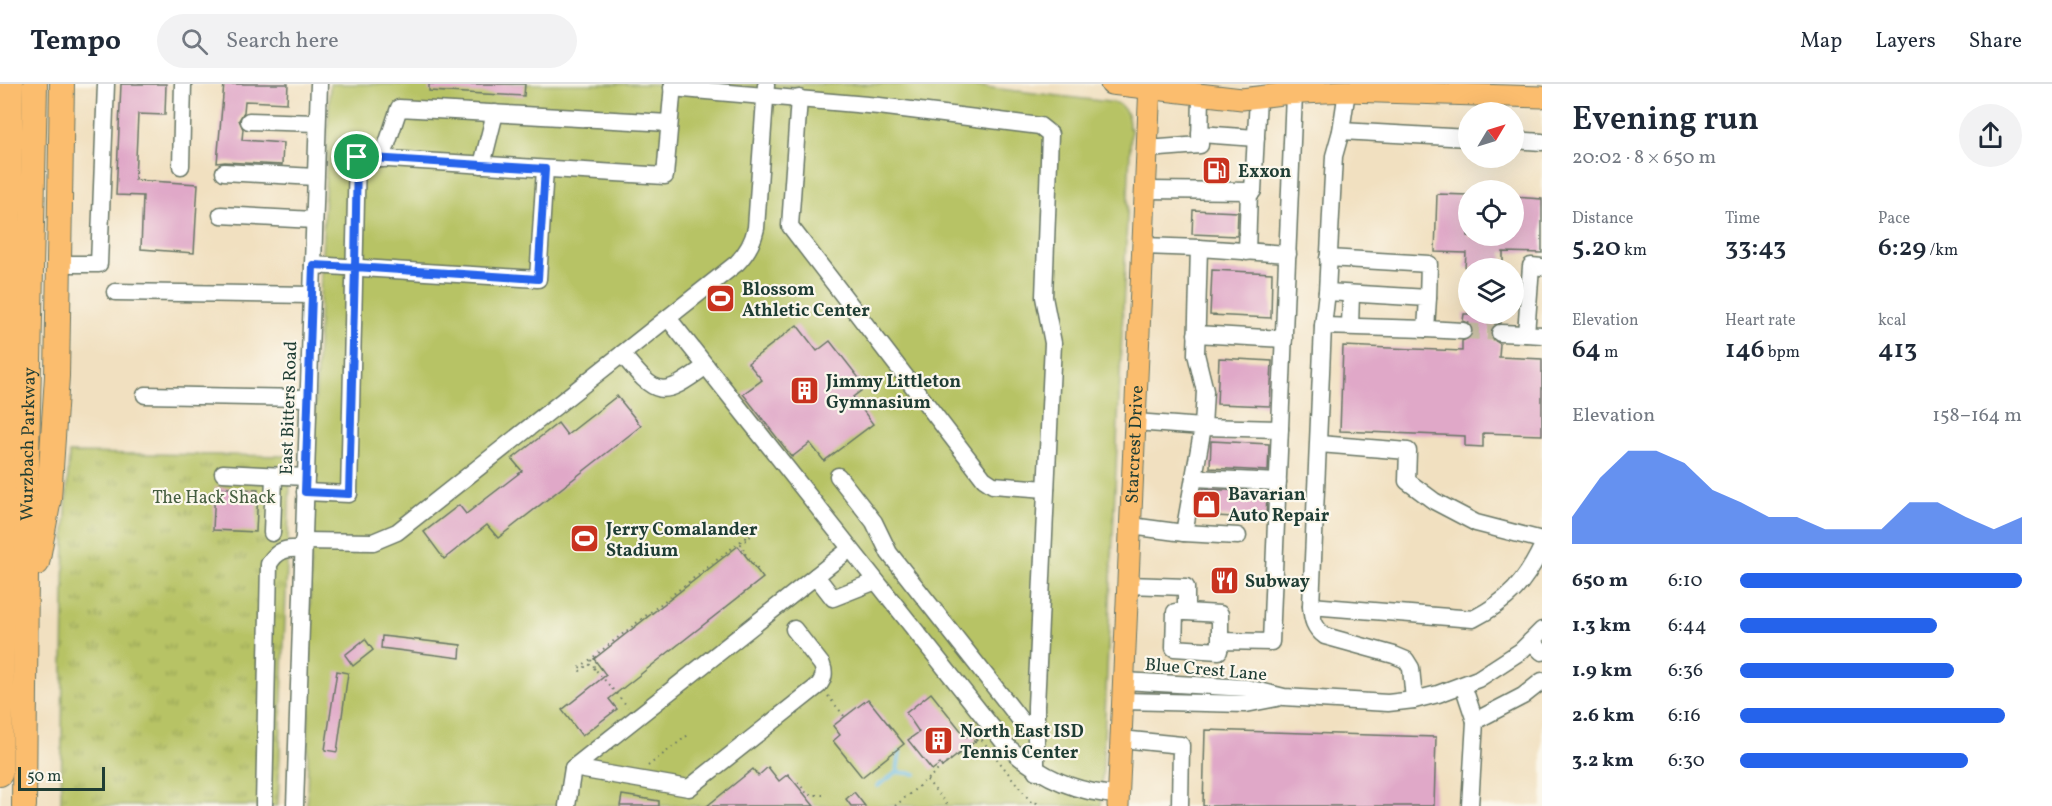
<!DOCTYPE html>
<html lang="en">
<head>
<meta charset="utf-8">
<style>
  :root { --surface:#fff; --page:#f2f2f3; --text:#1f2937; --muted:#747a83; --line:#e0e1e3; --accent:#2563eb }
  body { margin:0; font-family:Vollkorn,serif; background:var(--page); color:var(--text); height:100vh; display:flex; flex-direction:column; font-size:22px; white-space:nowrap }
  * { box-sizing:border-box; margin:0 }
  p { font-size:20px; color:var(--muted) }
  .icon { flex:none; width:33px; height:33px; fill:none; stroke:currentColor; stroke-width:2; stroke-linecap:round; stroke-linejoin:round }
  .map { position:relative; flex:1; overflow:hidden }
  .side { display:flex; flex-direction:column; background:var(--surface); width:510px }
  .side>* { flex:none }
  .needle { width:39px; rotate:52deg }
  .tools { position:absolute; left:1458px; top:18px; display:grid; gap:12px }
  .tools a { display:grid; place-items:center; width:66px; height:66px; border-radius:50%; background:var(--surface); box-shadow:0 6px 24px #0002; font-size:30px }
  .scale { position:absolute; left:18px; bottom:15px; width:87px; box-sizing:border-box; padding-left:6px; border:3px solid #1f3d34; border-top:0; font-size:16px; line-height:21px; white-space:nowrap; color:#1f3d34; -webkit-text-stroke:4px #fbf7ec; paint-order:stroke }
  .pin { position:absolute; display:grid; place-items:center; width:51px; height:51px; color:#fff; margin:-26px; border:3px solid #fff; border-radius:50%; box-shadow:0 2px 6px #0007 }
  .round { display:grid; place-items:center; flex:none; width:63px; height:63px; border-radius:32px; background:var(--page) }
  .headline { display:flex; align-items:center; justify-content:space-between; height:102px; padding:0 30px }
  h1 { font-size:33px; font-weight:600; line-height:45px }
  .stats { display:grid; grid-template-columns:repeat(3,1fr); gap:9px; height:102px; padding:6px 30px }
  .stats div { display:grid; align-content:center }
  .stats b { font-size:26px; font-weight:600 }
  .stats small { font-size:16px; font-weight:400 }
  .stats p { font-size:16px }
  .chart { height:168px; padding:12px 30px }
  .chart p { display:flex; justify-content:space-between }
  .chart svg { width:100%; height:108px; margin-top:6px; fill:var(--accent); opacity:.7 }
  ul { padding:0 30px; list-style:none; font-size:20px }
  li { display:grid; grid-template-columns:96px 72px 1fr; align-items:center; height:45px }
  li i { height:15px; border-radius:8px; background:var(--accent) }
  header { display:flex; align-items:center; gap:36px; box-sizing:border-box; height:84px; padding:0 30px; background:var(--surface); border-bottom:2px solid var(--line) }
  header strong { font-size:28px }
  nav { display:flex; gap:33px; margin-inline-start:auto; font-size:21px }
  .search { width:420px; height:54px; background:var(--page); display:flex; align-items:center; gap:15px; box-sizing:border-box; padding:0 21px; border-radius:33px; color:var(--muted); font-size:22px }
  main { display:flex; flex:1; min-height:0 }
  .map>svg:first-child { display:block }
  .green { fill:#b7c365; stroke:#6b804c; stroke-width:1.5 }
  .park { fill:url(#park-tufts); stroke:#6b804c; stroke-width:1.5 }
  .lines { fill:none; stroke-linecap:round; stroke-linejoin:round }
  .stream { stroke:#67bbe3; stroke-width:4 }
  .building { fill:#e0a8c8 }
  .minor-tunnel { stroke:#c7bfa4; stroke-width:16; stroke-dasharray:16 8; stroke-linecap:butt }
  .minor-casing { stroke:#687665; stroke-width:19 }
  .major-casing { stroke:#687665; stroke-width:23 }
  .highway-casing { stroke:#687665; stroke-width:26 }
  .path { stroke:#687665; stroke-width:2; stroke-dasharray:1.5 4.5; stroke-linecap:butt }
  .minor { stroke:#fff; stroke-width:16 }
  .major { stroke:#fbbd6e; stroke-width:21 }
  .highway { stroke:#fbbd6e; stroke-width:24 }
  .route-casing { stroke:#fff; stroke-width:12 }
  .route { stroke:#2563eb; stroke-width:8 }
  .labels { text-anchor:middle; stroke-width:4.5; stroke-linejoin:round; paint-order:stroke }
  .poi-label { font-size:18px; font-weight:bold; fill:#1f3d34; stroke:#fbf7ec; text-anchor:start }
  .street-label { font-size:18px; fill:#1f3d34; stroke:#fbf7ec }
  .park-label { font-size:18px; fill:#455e40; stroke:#fbf7ec }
</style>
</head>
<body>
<header>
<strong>Tempo</strong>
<div class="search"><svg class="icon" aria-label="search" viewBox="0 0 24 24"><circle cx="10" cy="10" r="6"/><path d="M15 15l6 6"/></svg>Search here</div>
<nav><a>Map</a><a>Layers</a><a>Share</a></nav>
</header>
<main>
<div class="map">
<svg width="1542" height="722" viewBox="0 0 1542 722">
  <defs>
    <pattern id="park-tufts" width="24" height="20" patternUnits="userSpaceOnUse" patternTransform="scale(1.5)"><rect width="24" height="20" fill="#b7c365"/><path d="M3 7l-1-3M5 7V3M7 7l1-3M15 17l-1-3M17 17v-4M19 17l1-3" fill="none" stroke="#94a054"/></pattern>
  </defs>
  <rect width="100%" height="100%" fill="#fbf7ec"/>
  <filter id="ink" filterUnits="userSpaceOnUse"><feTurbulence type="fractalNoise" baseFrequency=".0167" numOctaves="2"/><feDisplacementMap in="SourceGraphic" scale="12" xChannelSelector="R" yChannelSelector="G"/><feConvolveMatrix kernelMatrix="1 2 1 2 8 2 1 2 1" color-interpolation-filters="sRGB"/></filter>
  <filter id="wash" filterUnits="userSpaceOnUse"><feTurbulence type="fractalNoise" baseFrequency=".008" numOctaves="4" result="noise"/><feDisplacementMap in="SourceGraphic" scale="24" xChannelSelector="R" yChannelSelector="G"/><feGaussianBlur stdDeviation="1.35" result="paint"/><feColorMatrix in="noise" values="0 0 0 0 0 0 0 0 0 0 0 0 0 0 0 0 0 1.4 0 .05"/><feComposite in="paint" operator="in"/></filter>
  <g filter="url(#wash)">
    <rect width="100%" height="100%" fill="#f1e0c0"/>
    <path class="green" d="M330 0H959L1117 19C1127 26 1129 32 1129 44H1131L1101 722H307L312 386Z"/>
    <polygon class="park" points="69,369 291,372 278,722 61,722 65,447"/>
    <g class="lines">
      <g class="stream">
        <polyline points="897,688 916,690"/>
        <polyline points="878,702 897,688 900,668"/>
      </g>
    </g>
    <g id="blocks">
      <g class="building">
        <polygon points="121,0 166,0 165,31 138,30 135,96 198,100 194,169 141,165 143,112 116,111"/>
        <polygon points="224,0 288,0 287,19 245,17 244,28 239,36 243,45 242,56 283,59 282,81 225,78 217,79"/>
        <polygon points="429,0 525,0 524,12 429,7"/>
        <polygon points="1437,110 1468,111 1468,152 1514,152 1514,113 1542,115 1542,169 1503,168 1503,184 1465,184 1466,169 1435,168"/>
        <polygon points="1193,126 1238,128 1237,152 1192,150"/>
        <polygon points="1212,186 1272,189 1271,234 1210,231"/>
        <polygon points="1464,230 1501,230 1501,239 1495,240 1490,248 1491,254 1500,260 1499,273 1542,275 1542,351 1483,349 1483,363 1465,362 1465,352 1340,347 1343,262 1462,267 1462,257 1471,253 1473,247 1469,239 1463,237"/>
        <polygon points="797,241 817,267 830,257 866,303 853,313 873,340 824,377 810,359 792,373 743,310 762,296 748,279"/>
        <polygon points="1219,274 1272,277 1270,322 1217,320"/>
        <polygon points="617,312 641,342 498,454 487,441 444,475 424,448 459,421 466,430 522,387 512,375 558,339 567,351"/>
        <polygon points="1211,357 1269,360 1268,387 1210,384"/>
        <polygon points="215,403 258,406 256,448 213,446"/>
        <polygon points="1203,405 1267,408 1266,435 1200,431"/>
        <polygon points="738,462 763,494 609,615 617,625 582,652 562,626 606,591 594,575"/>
        <polygon points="382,552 461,561 460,574 381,564"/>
        <polygon points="365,555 373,566 353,582 345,571"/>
        <polygon points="337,587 348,589 337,668 325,666"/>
        <polygon points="931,609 966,653 971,648 977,656 942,683 940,680 932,686 908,656 919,648 906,629"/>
        <polygon points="868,615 904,660 862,693 833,657 840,651 833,642"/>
        <polygon points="1205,646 1436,653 1434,722 1203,722"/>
        <polygon points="768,683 779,697 788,690 814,722 707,722 753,685 758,692"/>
        <polygon points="854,708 858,713 865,722 851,722 846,715"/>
        <polygon points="622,711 659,717 659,722 620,722"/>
      </g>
    </g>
  </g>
  <g filter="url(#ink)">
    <use href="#blocks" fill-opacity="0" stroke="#687665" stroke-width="1.5"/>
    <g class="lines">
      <polyline class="minor-tunnel" points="1463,247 1500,249"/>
      <defs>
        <g id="minor">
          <polyline points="672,4 879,22 1040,42 1050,50 1044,213 1053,259 1036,622 1036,687"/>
          <polyline points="1347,7 1341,47 1334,72 1327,208 1428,214 1426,245 1463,247"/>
          <polyline points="799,14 790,142 984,395 993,401 1046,405"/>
          <polyline points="249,37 317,39"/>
          <polyline points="1341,47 1468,54"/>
          <polyline points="1200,50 1256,54"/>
          <polyline points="1514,56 1542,58"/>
          <polyline points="1147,65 1200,61 1201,10"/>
          <polyline points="382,75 399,24 669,39"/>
          <polyline points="482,81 495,29"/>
          <polyline points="181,82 183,0"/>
          <polyline points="224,88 315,93"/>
          <polyline points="1145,106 1253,107 1258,14"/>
          <polyline points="221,131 314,136"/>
          <polyline points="1143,162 1199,164 1196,270 1205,307 1203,343 1280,345"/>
          <polyline points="1199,164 1288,170"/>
          <polyline points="1247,168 1249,107"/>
          <polyline points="1328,174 1429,180 1428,214"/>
          <polyline points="58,180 99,180 106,0"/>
          <polyline points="313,181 538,195 545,85"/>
          <polyline points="1542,183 1531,182 1526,250 1542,251"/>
          <polyline points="115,208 312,211"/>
          <path d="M668 234 1006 661C1038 692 1074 709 1118 711"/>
          <polyline points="1323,242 1327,208"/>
          <polyline points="1350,242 1351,210"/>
          <polyline points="1500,249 1526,250"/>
          <polyline points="1196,250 1284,255"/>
          <path d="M622 270C657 313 661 315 706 282"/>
          <polyline points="145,311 308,314"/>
          <polyline points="1319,360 1408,367 1407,397 1434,417 1476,439 1542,456"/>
          <polyline points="223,389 306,393"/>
          <polyline points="838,392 874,438 889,469 1008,620 1022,638 1036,643"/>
          <polyline points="1194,394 1278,398"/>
          <polyline points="305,408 349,410 357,73 665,92 673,0"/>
          <polyline points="1131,442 1184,449 1203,343 1135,338"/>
          <polyline points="272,449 274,392"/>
          <polyline points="1184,449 1238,452"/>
          <path d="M303 457 373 458 397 448 737 179C748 168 753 158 756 144L766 1"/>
          <polyline points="816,492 833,514 876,497"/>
          <polyline points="1128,501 1186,503 1186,528 1175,528 1174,564 1219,567 1220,557 1271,558 1294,10"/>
          <path d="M1311 522 1473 535C1508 517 1525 499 1542 463"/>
          <polyline points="1186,528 1220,530 1220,557"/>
          <polyline points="1531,557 1542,568"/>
          <polyline points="1124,597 1247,604 1284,613 1388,619 1414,616 1438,610 1478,595 1521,567 1542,546"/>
          <polyline points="1463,601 1475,637 1523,612 1542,597"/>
          <path d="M1414 616 1411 584 1406 576 1394 571 1325 552C1314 544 1312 535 1311 522L1323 242 1426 245"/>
          <polyline points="1123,617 1246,620 1277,614"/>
          <polyline points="1121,655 1181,661 1180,722"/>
          <path d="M573 684 689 704 819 601C824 594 825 589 822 581L794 545"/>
          <path d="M264 722 269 480C278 465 287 464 303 465"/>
          <polyline points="295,722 319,0"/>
          <polyline points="567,722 573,684 850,465"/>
          <polyline points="1470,722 1475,637"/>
        </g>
        <g id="major">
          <polyline points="1111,0 1242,15 1282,10 1347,7 1542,13"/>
          <path id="s1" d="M1118 722 1150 0"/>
        </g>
        <g id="highway">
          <polyline points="37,479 49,415 57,292 62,0"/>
          <polyline points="0,690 11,0"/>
          <path id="s2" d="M24 722 27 372 35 0"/>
        </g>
      </defs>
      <use href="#minor" class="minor-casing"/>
      <use href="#major" class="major-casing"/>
      <use href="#highway" class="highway-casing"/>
      <g class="path">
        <polyline points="591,576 595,585 628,623"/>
        <polyline points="595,585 589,580 580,587 578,585 751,449 752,451 741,460 744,463 743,467 758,485"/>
        <polyline points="828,612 845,633"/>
        <polyline points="648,682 688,651"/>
        <polyline points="927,696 948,722"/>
        <polyline points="798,698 808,711 823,711"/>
        <polyline points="895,722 979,652 1031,718 1037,719 1038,722"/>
      </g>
      <use href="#minor" class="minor"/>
      <use href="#major" class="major"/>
      <use href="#highway" class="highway"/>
    </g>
  </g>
  <g class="lines" filter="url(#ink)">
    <defs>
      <polyline id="route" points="357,73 355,183 313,181 305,408 349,410 355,183 538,195 545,85 357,73"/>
    </defs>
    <use href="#route" class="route-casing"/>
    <use href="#route" class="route"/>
  </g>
  <defs>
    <symbol id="fuel-square" viewBox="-11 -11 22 22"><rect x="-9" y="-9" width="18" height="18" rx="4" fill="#c8321e" stroke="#fbf7ec"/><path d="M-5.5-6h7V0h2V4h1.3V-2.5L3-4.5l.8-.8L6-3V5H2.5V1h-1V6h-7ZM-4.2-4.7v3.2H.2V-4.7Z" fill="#fff"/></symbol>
    <symbol id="stadium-square" viewBox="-11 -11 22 22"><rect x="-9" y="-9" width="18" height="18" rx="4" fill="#c8321e" stroke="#fbf7ec"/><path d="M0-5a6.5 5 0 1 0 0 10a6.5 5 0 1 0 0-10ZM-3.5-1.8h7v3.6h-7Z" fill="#fff"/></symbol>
    <symbol id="building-square" viewBox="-11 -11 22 22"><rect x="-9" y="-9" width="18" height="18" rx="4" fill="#c8321e" stroke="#fbf7ec"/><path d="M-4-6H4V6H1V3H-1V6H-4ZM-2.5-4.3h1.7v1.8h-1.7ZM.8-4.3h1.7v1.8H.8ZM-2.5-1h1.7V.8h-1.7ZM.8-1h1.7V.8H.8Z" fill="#fff"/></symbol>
    <symbol id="shop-square" viewBox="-11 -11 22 22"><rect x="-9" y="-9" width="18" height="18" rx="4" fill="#c8321e" stroke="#fbf7ec"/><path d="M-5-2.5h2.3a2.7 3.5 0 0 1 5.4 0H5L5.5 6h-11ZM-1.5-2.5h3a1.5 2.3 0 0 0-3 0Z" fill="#fff"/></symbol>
    <symbol id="restaurant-square" viewBox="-11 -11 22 22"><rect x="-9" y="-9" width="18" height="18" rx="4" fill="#c8321e" stroke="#fbf7ec"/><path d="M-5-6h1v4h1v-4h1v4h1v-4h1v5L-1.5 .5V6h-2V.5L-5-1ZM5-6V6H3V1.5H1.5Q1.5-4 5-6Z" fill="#fff"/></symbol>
  </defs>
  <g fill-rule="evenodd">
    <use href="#fuel-square" x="1200" y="70" width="33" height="33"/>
    <use href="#stadium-square" x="704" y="198" width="33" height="33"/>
    <use href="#building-square" x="788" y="290" width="33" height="33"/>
    <use href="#shop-square" x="1190" y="404" width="33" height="33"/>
    <use href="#stadium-square" x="568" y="438" width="33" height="33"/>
    <use href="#restaurant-square" x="1208" y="480" width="33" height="33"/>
    <use href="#building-square" x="922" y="640" width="33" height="33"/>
  </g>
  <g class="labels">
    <g class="poi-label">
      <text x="1238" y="93">Exxon</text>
      <text x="742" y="211">Blossom<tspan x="742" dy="21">Athletic Center</tspan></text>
      <text x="826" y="303">Jimmy Littleton<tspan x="826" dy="21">Gymnasium</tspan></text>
      <text x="1228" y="416">Bavarian<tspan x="1228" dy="21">Auto Repair</tspan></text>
      <text x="606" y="451">Jerry Comalander<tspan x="606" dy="21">Stadium</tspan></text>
      <text x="1245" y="503">Subway</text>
      <text x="960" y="653">North East ISD<tspan x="960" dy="21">Tennis Center</tspan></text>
    </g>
    <g class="street-label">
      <text transform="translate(288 324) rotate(-88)" y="6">East Bitters Road</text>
      <text dy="6" stroke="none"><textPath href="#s2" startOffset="362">Wurzbach Parkway</textPath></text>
      <text dy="6" stroke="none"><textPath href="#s1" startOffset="362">Starcrest Drive</textPath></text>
      <text transform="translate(1206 585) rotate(5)" y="6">Blue Crest Lane</text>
    </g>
    <g class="park-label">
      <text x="214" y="419">The Hack Shack</text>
    </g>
  </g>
</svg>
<div class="tools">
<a><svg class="needle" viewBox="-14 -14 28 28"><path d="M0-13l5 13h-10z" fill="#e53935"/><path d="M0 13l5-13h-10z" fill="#747a83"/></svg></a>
<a><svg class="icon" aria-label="locate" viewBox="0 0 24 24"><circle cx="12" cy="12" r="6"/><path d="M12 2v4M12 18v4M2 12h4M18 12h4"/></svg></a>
<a><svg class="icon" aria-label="layers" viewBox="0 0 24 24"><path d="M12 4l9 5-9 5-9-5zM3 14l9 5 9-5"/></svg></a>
</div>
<div class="scale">50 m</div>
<div class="pin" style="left:357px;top:73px;background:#1e9e55"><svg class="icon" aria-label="arrive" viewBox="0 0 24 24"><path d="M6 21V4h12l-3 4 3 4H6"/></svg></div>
</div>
<section class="side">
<div class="headline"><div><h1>Evening run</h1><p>20:02 · 8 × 650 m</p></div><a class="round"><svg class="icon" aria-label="share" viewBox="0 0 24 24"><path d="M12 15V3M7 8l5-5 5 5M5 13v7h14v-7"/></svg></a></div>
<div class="stats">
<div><p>Distance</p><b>5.20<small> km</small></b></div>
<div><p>Time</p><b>33:43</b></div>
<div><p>Pace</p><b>6:29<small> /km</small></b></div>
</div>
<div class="stats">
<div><p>Elevation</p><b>64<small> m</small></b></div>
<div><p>Heart rate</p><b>146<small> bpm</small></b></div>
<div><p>kcal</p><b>413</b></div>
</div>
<div class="chart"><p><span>Elevation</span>158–164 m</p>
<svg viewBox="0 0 160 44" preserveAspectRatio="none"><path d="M0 44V33L10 17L20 6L30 6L40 11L50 22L60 27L70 33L80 33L90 38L100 38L110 38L120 27L130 27L140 33L150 38L160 33V44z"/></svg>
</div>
<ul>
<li><b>650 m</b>6:10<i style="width:100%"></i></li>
<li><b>1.3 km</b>6:44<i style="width:70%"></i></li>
<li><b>1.9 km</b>6:36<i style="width:76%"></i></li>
<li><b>2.6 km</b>6:16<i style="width:94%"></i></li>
<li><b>3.2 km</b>6:30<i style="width:81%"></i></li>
</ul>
</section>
</main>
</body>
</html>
